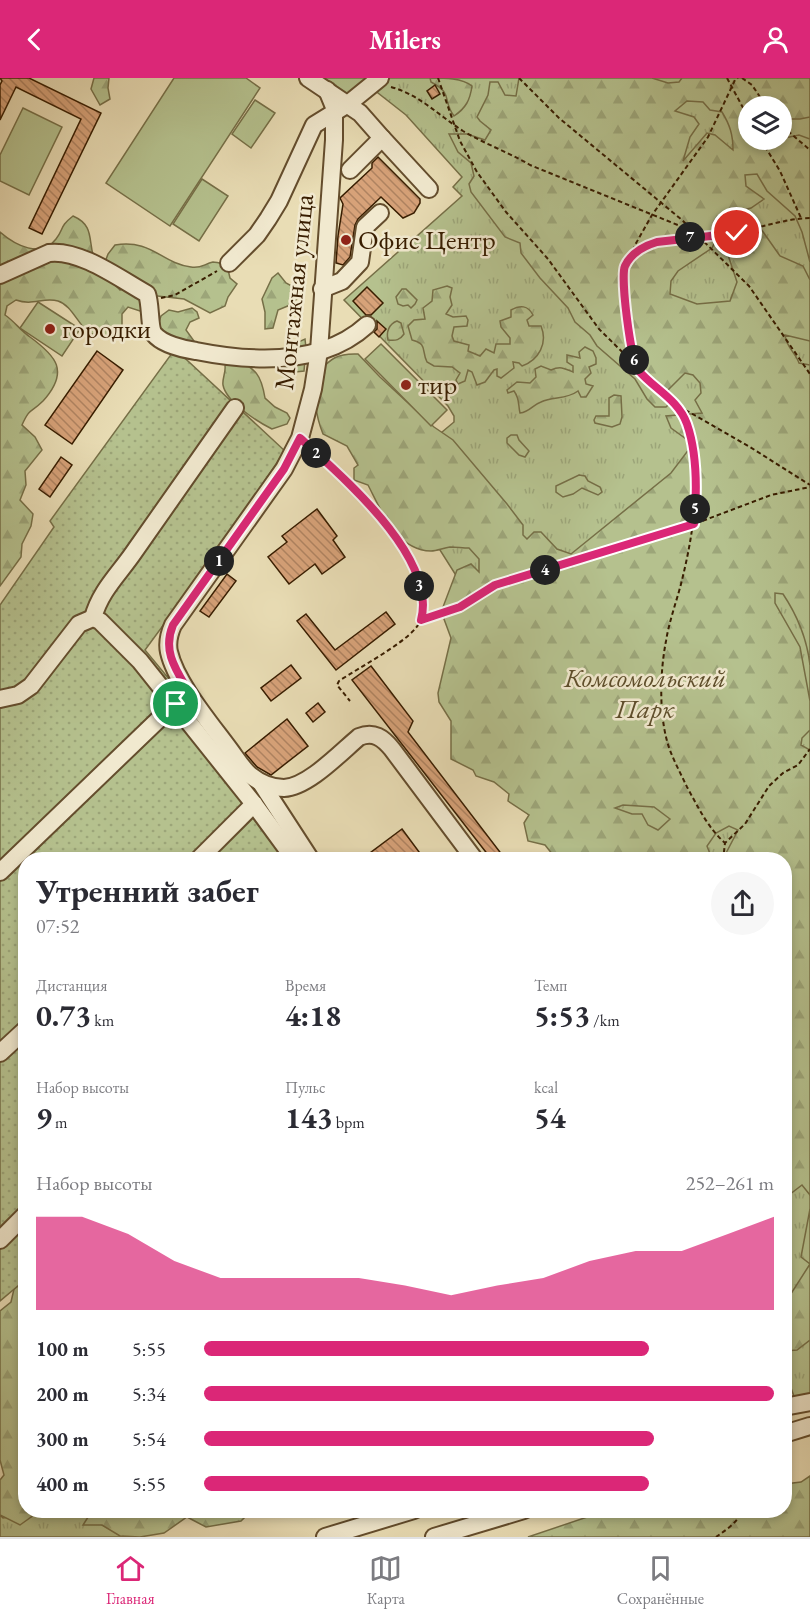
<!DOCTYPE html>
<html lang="ru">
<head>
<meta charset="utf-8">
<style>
  :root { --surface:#fff; --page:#f7f7f7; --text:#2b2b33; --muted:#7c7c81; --line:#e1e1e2; --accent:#db2777 }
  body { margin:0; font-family:"EB Garamond",serif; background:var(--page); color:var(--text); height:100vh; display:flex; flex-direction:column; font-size:22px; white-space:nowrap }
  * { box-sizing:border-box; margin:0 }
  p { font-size:20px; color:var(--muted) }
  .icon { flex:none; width:33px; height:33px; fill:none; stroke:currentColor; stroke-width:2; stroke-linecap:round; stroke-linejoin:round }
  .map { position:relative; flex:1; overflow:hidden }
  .sheet { position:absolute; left:18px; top:774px; width:774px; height:666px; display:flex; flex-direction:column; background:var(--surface); border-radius:24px; box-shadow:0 3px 9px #0003 }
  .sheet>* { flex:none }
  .tools { position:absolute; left:738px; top:18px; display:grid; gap:12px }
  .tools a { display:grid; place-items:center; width:54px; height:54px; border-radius:50%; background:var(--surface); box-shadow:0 3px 9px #0003; font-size:30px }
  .pin { position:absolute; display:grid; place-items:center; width:51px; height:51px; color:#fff; margin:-26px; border:3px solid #fff; border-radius:50%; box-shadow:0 2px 6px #0007 }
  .km { position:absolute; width:30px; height:30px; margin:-15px; border-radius:50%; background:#222; color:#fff; font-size:16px; line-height:30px; text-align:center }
  .round { display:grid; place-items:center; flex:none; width:63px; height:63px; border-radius:32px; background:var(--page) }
  .head { display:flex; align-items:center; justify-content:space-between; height:102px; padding:0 18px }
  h1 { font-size:33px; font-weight:700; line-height:45px }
  .stats { display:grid; grid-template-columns:repeat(3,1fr); gap:9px; height:102px; padding:6px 18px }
  .stats div { display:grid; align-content:center }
  .stats b { font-size:30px; font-weight:700 }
  .stats small { font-size:16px; font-weight:400 }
  .stats p { font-size:16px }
  .chart { height:168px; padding:12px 18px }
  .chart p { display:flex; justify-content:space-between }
  .chart svg { width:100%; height:108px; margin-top:6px; fill:var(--accent); opacity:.7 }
  ul { padding:0 18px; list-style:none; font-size:20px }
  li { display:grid; grid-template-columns:96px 72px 1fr; align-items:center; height:45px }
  li i { height:15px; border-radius:8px; background:var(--accent) }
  header { display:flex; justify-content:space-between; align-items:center; height:78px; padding:0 18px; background:var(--accent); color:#fff; font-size:27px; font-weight:700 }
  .dock { display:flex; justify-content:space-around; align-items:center; height:84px; border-top:2px solid var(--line); background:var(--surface); font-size:16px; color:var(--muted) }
  .dock a { display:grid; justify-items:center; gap:3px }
  .dock .current { color:var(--accent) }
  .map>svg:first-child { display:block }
  .grass { fill:url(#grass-tufts); stroke:#766f47; stroke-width:1.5; fill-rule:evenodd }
  .forest { fill:url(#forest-firs); stroke:#766f47; stroke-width:1.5; fill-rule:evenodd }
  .garden { fill:url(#garden-dots); stroke:#766f47; stroke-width:1.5 }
  .pitch { fill:#b5c18e; stroke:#766f47; stroke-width:1.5 }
  .building { fill:url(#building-back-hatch); stroke:#381d00; stroke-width:1.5 }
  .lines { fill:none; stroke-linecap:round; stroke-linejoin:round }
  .minor-casing { stroke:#644d2d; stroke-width:20 }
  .path { stroke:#381d00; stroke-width:2; stroke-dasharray:4.5 3; stroke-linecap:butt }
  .minor { stroke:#f1e9cf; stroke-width:16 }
  .route-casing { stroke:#fff; stroke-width:12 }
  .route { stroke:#db2777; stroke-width:8 }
  .poi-dot { fill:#8f2418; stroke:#f1e9cf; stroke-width:2 }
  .labels { text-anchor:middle; stroke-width:5; stroke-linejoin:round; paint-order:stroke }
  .poi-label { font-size:27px; fill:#381d00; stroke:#f1e9cf; text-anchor:start }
  .street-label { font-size:27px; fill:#381d00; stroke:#f1e9cf }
  .park-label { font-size:27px; font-style:italic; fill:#5e4e2b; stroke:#f1e9cf }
</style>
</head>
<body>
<header><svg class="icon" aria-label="back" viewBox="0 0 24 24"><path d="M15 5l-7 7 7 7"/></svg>Milers<svg class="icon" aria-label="person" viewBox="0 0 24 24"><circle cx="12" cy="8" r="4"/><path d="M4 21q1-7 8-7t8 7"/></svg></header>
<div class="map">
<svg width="810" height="1459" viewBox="0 0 810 1459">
  <defs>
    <pattern id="grass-tufts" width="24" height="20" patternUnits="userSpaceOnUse" patternTransform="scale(1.5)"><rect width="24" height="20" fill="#b5c18e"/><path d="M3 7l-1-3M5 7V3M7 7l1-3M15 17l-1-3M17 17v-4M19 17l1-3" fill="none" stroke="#9ca579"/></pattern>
    <pattern id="forest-firs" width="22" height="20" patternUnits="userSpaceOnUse" patternTransform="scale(1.5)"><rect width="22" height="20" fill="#b5c18e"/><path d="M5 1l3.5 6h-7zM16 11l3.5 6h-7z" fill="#9ca579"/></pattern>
    <pattern id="garden-dots" width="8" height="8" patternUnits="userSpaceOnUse" patternTransform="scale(1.5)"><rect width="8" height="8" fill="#b5c18e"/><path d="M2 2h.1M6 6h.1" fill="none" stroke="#9ca579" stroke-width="1.8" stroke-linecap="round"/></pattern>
    <pattern id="building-back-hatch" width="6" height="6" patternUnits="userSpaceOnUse" patternTransform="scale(1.5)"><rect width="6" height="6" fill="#d7a279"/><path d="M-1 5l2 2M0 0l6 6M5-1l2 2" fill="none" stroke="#af8361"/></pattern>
  </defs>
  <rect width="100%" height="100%" fill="#e9ddb5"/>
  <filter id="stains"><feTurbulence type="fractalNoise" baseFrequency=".00333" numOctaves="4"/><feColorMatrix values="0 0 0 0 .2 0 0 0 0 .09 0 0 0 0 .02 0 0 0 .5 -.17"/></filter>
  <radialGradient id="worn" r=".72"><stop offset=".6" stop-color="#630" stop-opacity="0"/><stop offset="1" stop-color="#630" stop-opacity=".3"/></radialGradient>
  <g class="grass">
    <path d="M308 0H810V1324L797 1327 784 1290V782L562 781 459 645 464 510 392 396 454 344V338L448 328 344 222 398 174 397 171 409 165 462 118 453 109 462 99 406 37 369 8 348 26ZM748 28H782V62H748Z"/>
    <polygon points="38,1433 99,1433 90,1436 102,1447 125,1459 0,1459 0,1437 3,1440 38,1434"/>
  </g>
  <g class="forest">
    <polygon points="94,0 109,0 108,10 110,21 100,27 91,11"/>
    <path d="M430 0C445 0 462 0 472 8 470 22 466 30 454 38 442 22 454 16 431 4Z"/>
    <path d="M519 0H652L668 5 679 4 682 0H810V39L800 41H782V28H748V62H775L799 57 810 61V184L802 154 795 138 767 113 757 96 745 97 746 108 764 121 751 130 736 134 721 152 712 170 678 193 671 203 670 216 697 226 730 223 737 204 726 171 743 154 761 151 780 178 803 188 810 202V263L785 257C786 269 795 274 799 285L810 287V587C807 561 797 537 783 516L775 515V525L800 569 810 623V652L802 660 801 667 810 672V1117L802 1107 785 1120 784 782 718 781 724 779 738 752 729 748 716 755 707 768 712 781H552L553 777 545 767 528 763 524 745 529 737 508 723 509 716 494 704 476 698 473 692 451 681V643L439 624 438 615 451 560 444 541 443 529 457 492 471 486 479 494V481L469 470C463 470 456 469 450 469 443 470 437 473 431 473 396 472 381 432 368 407L354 402V390L358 387 347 368 323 356C315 336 314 319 315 297 330 282 335 275 358 276L380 299 434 349 453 362 507 426 523 447V457L527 461 534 454H541L557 471 571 476 671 395 693 366 671 350 666 338 702 335 695 322 701 315 700 305 693 297 685 295 662 318 670 325 666 329H655L647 321 635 301 597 268 590 257 575 244 568 230 540 200 521 175 520 165 505 159 471 114 469 106 474 98 471 85 458 74 449 56H467L485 62 491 52 480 43 477 39 488 17 490 4H498L505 17 516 18ZM687 23 703 24 710 32 722 34C730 47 733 57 733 72L715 57 707 55 683 83 690 59 699 46 694 39 675 33ZM623 727 654 729 670 741 658 752 648 747 642 736H632L615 730Z"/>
    <path d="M73 138C96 148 87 164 95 183 96 187 116 208 120 212L131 207 104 187 108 176 115 167C152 161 161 185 191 189 201 191 204 186 213 184 217 184 223 186 227 187L230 200 237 206 228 219 225 228 210 235 184 221 149 217 151 229 140 233 128 229 122 236V251L114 261C106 260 93 258 87 253 77 244 71 227 58 223 43 219 33 228 16 222L7 228 5 237C14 243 20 252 30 259 56 278 70 293 43 323 31 335 30 329 22 347L35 359 42 372 25 393 26 407 20 422 33 436 31 448 22 466 21 479 0 508V154C15 167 41 181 56 161 64 151 59 149 73 138Z"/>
    <polygon points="278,195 286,205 297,211 299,219 290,227 278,232 273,250 265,251 265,234 262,221 272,200"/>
    <path d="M447 208 452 210 450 219 452 227 446 236 453 239 466 238 468 242 467 248 454 249 452 258 454 263 469 267 468 273 480 278 486 271 494 275 496 266H510V260L501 249 500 243 511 239V232C520 227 528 227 533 237L527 242 529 248H541C548 265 539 282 522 288L519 285 513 284 514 290 501 300 497 298V291L494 292 485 304 477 307 472 294 468 292 465 303 458 306 456 302 460 295 452 289 434 288 427 284C421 272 428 266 412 262L408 248 414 242 425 241 423 230 432 223 433 212Z"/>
    <polygon points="402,211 406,211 417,222 415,226 411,230 408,227 403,228 398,226 396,219"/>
    <polygon points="192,230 197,234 199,240 190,244 186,252 194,263 190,270 157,250 161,238 169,232 178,234"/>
    <path d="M397 243 401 245 404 256C400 262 396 263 388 262 386 254 389 246 397 243Z"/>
    <polygon points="305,261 306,270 304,293 295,294 281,290 279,279 287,269"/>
    <path d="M585 269 593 273 596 280V286L589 289 591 295 585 301 586 306 593 308 586 319H581L578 313C566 322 553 318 541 324 532 327 530 334 520 335 518 327 520 321 514 313L508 315 507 312 517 304 530 305 536 299 535 291 541 288 551 292C560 288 564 290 573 294V288L567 284V277L580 280 579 274Z"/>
    <path d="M234 280C256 291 261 296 265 320L275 329 287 335 290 340 287 346 272 351C258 344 226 324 223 307 222 301 226 294 225 288Z"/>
    <polygon points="614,317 621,318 622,339 620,346 612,349 595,345 594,342 596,338 609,338 609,320"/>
    <polygon points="511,357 517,357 519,362 529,373 525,379 519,377 507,365 507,360"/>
    <polygon points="579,397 585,398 588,403 600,409 602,414 598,417 582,410 573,416 563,419 556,414 556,408"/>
    <polygon points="810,1131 810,1262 797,1272 785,1273 785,1225 810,1186 801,1179"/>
    <polygon points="25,1203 26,1432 38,1433 38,1434 20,1447 0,1437 0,1402 4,1397 0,1382 0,1233 11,1224 14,1211"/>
    <polygon points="810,1398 810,1459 528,1459 605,1433 784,1432 785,1406 801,1404"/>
    <polygon points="99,1433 99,1432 251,1433 241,1443 206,1449 187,1439 164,1455 140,1459 120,1458 102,1447 83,1447 90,1436"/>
  </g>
  <polygon class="garden" points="175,271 285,373 209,485 145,572 174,607 197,643 306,781 26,782 25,1202 0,1223 0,527 54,449 50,443"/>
  <g class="pitch">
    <polygon points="174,0 246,0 260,10 170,148 106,105"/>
    <polygon points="255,22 275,35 251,70 232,56"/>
    <polygon points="23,30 62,49 29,117 0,103 0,77"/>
    <polygon points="202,101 228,118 199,163 173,146"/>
    <polygon points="38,224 80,251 62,278 20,250"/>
    <polygon points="381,266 447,332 431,348 365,281"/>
  </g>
  <g class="building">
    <polygon points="0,0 29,0 101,35 42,156 29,150 81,41 16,9 0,42 0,7 2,3"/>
    <polygon points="435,7 440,16 432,21 427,13"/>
    <polygon points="378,79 420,121 420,125 414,135 403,140 381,119 358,141 355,147 350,179 343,187 336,185 338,158 343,126 340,120 372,90 372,85"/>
    <polygon points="367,209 383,225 371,237 366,237 353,223"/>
    <polygon points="377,243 386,251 379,259 374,254 377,251"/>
    <polygon points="97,273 123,292 72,366 45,347"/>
    <polygon points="61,379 72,387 50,419 39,411"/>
    <polygon points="317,431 337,458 333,462 345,479 322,496 315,486 289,506 268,479 287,464 282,458"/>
    <polygon points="227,496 236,503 209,539 200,533"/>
    <polygon points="386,534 395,546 336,592 297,543 306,536 335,572"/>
    <polygon points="291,587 301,600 271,623 261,610"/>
    <polygon points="371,588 413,643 408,654 506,782 492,782 352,602"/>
    <polygon points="318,625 325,634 313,644 306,635"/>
    <polygon points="287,641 308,668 271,697 257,689 245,675"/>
    <polygon points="402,751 425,782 375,782 370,775"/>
  </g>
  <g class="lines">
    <defs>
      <g id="minor">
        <polyline points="308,0 360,35 382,60 350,92"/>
        <path d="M327 12 334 29V62L319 273 313 311 300 360 284 391 173 547C169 556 167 565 169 574 176 605 211 646 230 672 236 680 242 690 250 697 260 705 270 710 284 710 308 709 340 675 359 659 374 653 383 660 392 671L475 782"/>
        <polyline points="382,60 429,111"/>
        <polyline points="229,185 257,157 268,141 279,123 314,47 348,26 380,0"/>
        <path d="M0 197 49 175C80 171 120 201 147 216 151 227 149 250 154 256 162 266 183 271 196 273 251 284 322 288 367 247"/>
        <polyline points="322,211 342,203 360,184 365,149 380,135"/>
        <path d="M93 540C100 513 119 496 134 474 168 426 201 378 235 330"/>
        <polyline points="0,621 18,617 31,608 79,546 93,540 100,543 140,583 254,726 295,782"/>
        <polyline points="261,705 311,782"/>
        <polyline points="198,782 254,726"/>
        <polyline points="0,794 183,618"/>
        <polyline points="0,975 26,951"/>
        <polyline points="0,1162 26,1136"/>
        <polyline points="784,1329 810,1324"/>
        <polyline points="784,1356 810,1348"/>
        <polyline points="325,1459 414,1432"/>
        <polyline points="434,1459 524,1432"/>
      </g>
    </defs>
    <use href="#minor" class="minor-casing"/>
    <g class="path">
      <polyline points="438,0 460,63 477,94 506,134 548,181 599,251 675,326 750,369 810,407"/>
      <polyline points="519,0 559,40 682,142 749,208 810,296"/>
      <polyline points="727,0 748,39"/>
      <polyline points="742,0 752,7 766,28"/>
      <path d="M391 9C420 17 438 37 463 53 485 66 508 74 530 87L695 154C735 163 770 141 810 140"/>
      <polyline points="782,48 810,72"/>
      <polyline points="761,62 780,93 801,140"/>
      <polyline points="631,180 635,167 652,137 708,59 735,2 738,0"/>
      <polyline points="161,220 175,217 217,193"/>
      <path d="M636 289C630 270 629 249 626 229 625 218 621 203 624 192 631 159 680 161 705 158"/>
      <path d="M677 328C689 345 692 365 694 384 698 426 691 466 681 506 676 525 669 544 666 563 660 594 659 633 667 663 671 678 680 694 687 709 698 729 708 750 725 765"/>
      <path d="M311 370C354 411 411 455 422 517 424 530 424 541 415 551 400 568 360 589 339 603L337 607 350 623"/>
      <polyline points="421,542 460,529 494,507 689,448 771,417 810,409"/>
      <polyline points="723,782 725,765 745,746 769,708 783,695 798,687 810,671"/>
      <path d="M716 1459C726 1452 738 1444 743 1432"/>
    </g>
    <use href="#minor" class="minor"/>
  </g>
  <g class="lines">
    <defs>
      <path id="route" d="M176 626 189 614C176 592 162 573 173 547L284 391 300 360C341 398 438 479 421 542L460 529 495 507 694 446C697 414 698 378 687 346 678 321 654 311 638 292 631 283 620 199 625 188 631 175 644 168 657 164L737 155"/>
    </defs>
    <use href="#route" class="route-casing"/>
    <use href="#route" class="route"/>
  </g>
  <g class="poi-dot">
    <circle cx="346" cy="162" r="6"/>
    <circle cx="50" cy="251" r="6"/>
    <circle cx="406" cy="307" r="6"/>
  </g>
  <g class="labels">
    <g class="poi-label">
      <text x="358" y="171">Офис Центр</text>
      <text x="62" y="260">городки</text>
      <text x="418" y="316">тир</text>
    </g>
    <g class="street-label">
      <text transform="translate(294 214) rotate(-84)" y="9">Монтажная улица</text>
    </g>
    <g class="park-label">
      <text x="645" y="609">Комсомольский<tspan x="645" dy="31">Парк</tspan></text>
    </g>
  </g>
  <rect width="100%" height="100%" filter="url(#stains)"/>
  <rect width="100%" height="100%" fill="url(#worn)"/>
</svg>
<div class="tools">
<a><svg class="icon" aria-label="layers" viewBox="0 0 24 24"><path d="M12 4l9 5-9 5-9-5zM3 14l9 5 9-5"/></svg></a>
</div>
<div class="pin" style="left:176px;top:626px;background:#1e9e55"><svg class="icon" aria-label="arrive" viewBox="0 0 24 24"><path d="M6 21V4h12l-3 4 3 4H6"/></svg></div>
<div class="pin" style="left:737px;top:155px;background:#d93025"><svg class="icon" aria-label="check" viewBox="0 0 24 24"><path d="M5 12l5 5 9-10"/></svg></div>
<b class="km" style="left:219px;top:483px">1</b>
<b class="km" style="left:316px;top:375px">2</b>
<b class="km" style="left:419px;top:508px">3</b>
<b class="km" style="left:545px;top:492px">4</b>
<b class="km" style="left:695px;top:431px">5</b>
<b class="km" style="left:634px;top:282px">6</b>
<b class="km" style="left:690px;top:159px">7</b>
<section class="sheet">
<div class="head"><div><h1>Утренний забег</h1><p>07:52</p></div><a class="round"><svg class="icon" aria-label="share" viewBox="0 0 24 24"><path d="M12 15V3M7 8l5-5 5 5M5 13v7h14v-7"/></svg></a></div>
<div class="stats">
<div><p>Дистанция</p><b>0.73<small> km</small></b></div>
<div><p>Время</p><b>4:18</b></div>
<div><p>Темп</p><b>5:53<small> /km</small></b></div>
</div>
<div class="stats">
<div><p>Набор высоты</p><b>9<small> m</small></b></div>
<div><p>Пульс</p><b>143<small> bpm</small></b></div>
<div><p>kcal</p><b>54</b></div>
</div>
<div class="chart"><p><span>Набор высоты</span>252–261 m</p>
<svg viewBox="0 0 160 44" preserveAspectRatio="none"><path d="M0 44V6L10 6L20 13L30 24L40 31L50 31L60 31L70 31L80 34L90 38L100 34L110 31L120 24L130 20L140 20L150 13L160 6V44z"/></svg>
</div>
<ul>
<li><b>100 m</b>5:55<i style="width:78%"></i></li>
<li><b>200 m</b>5:34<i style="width:100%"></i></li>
<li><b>300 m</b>5:54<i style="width:79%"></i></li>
<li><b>400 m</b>5:55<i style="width:78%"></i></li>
</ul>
</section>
</div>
<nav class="dock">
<a class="current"><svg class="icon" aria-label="home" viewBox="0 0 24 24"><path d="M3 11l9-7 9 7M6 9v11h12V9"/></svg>Главная</a>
<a><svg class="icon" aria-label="map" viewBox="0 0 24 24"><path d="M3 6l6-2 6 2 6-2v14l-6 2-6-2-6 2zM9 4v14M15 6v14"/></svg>Карта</a>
<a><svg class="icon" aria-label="saved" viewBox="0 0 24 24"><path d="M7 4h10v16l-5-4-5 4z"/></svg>Сохранённые</a>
</nav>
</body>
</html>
